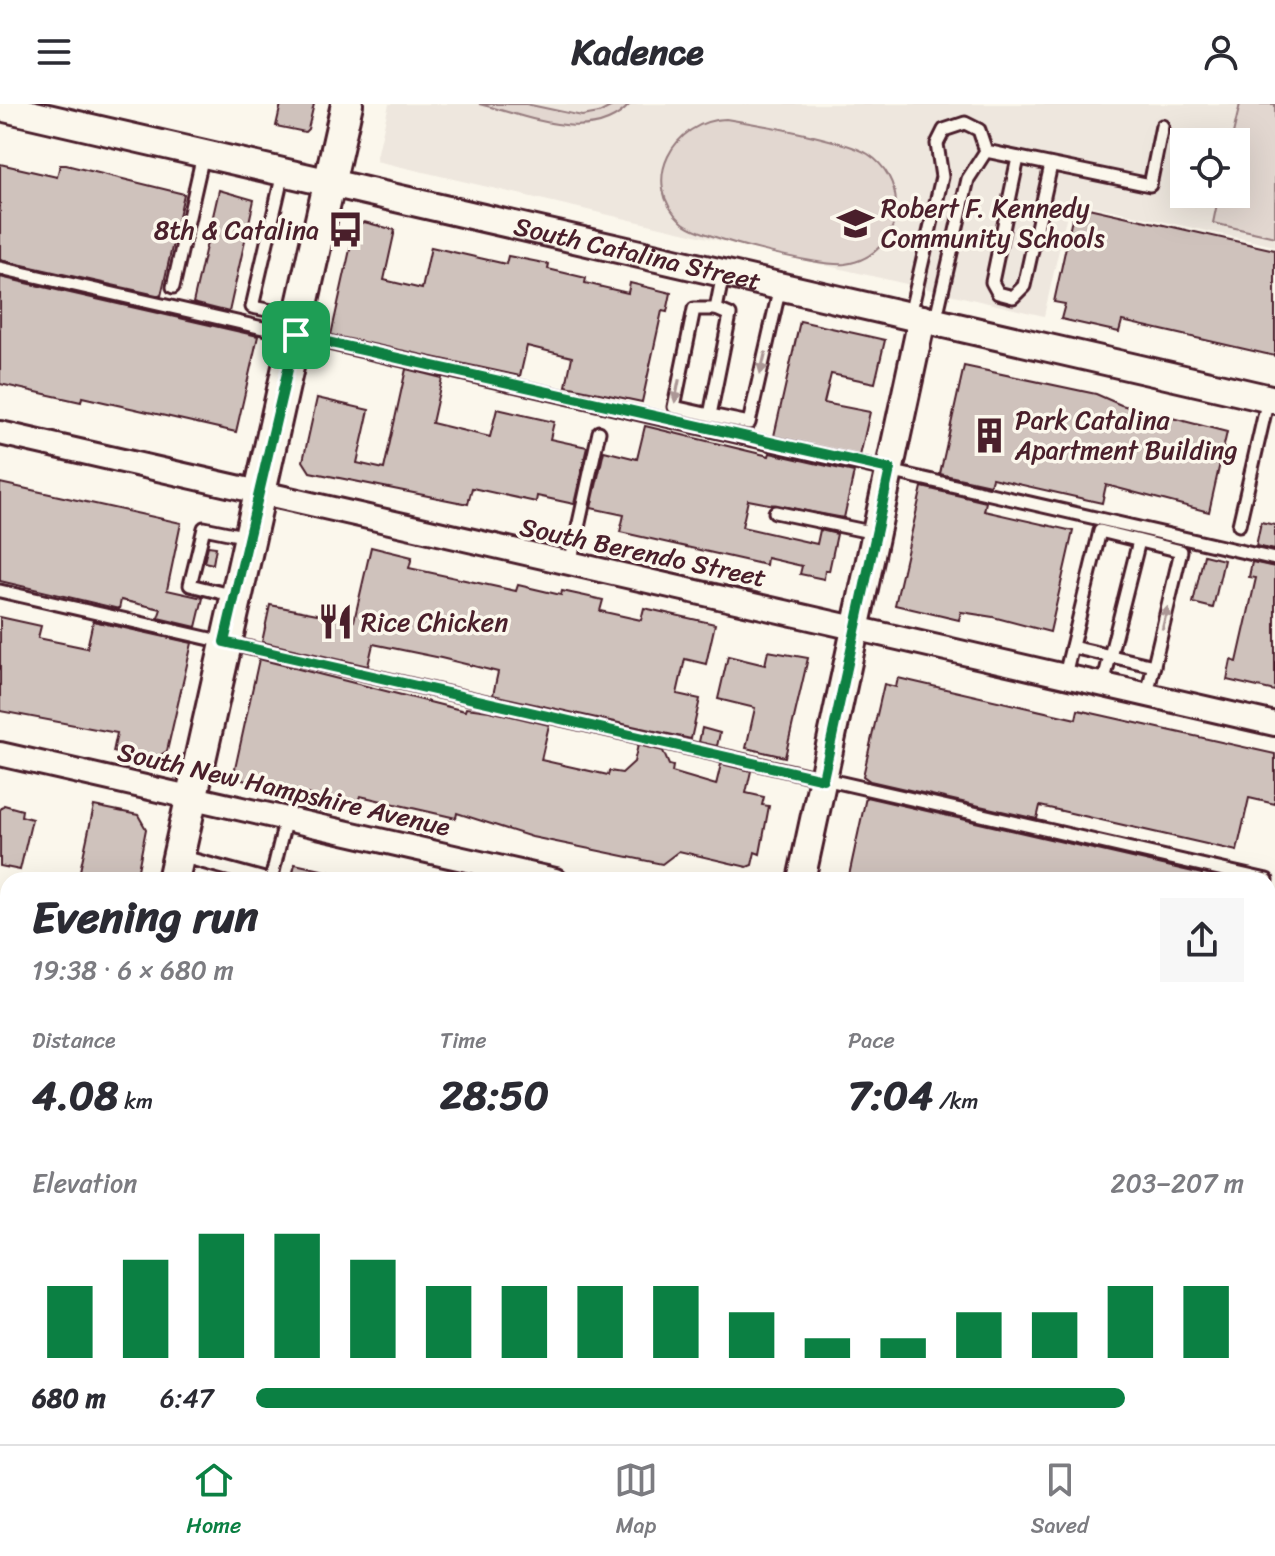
<!DOCTYPE html>
<html lang="en">
<head>
<meta charset="utf-8">
<style>
  :root { --surface:#fff; --page:#f7f7f7; --text:#2b2b33; --muted:#7c7c81; --line:#e1e1e2; --accent:#0b8043 }
  body { margin:0; font-family:Sriracha,sans-serif; background:var(--page); color:var(--text); height:100vh; display:flex; flex-direction:column; font-size:30px; white-space:nowrap }
  * { box-sizing:border-box; margin:0 }
  p { font-size:26px; color:var(--muted) }
  .icon { flex:none; width:44px; height:44px; fill:none; stroke:currentColor; stroke-width:2; stroke-linecap:round; stroke-linejoin:round }
  .map { position:relative; flex:1; overflow:hidden }
  .panel { position:absolute; left:0px; top:768px; width:1276px; height:572px; display:flex; flex-direction:column; background:var(--surface); border-radius:24px 24px 0 0; box-shadow:0 8px 32px #0002 }
  .panel>* { flex:none }
  .controls { position:absolute; left:1170px; top:24px; display:grid; gap:16px }
  .controls a { display:grid; place-items:center; width:80px; height:80px; border-radius:0px; background:var(--surface); box-shadow:0 8px 32px #0002; font-size:40px }
  .pin { position:absolute; display:grid; place-items:center; width:68px; height:68px; color:#fff; margin:-34px; border-radius:16px; box-shadow:0 4px 12px #0006 }
  .round { display:grid; place-items:center; flex:none; width:84px; height:84px; border-radius:0px; background:var(--page) }
  .headline { display:flex; align-items:center; justify-content:space-between; height:136px; padding:0 32px }
  h1 { font-size:44px; font-weight:800; line-height:60px }
  .figures { display:grid; grid-template-columns:repeat(3,1fr); gap:12px; height:136px; padding:8px 32px }
  .figures div { display:grid; align-content:center }
  .figures b { font-size:40px; font-weight:800 }
  .figures small { font-size:22px; font-weight:400 }
  .figures p { font-size:22px }
  .chart { height:224px; padding:16px 32px }
  .chart p { display:flex; justify-content:space-between }
  .chart svg { width:100%; height:144px; margin-top:8px; stroke:var(--accent); stroke-width:6 }
  ul { padding:0 32px; list-style:none; font-size:26px }
  li { display:grid; grid-template-columns:128px 96px 1fr; align-items:center; height:60px }
  li i { height:20px; border-radius:10px; background:var(--accent) }
  header { display:flex; justify-content:space-between; align-items:center; height:104px; padding:0 32px; background:var(--surface); font-size:36px; font-weight:800 }
  .menu { display:flex; justify-content:space-around; align-items:center; height:112px; border-top:2px solid var(--line); background:var(--surface); font-size:22px; color:var(--muted) }
  .menu a { display:grid; justify-items:center; gap:4px }
  .menu .on { color:var(--accent) }
  .map>svg:first-child { display:block }
  .built { fill:#eee7de; fill-rule:evenodd }
  .green { fill:#e2d7d0; stroke:#967b7e; stroke-width:2 }
  .building { fill:#cfc2bc; stroke:#4a1f2b; stroke-width:2 }
  .lines { fill:none; stroke-linecap:round; stroke-linejoin:round }
  .service-casing { stroke:#4a1f2b; stroke-width:17 }
  .minor-casing { stroke:#4a1f2b; stroke-width:28 }
  .tertiary-casing { stroke:#4a1f2b; stroke-width:32 }
  .secondary-casing { stroke:#4a1f2b; stroke-width:36 }
  .primary-casing { stroke:#4a1f2b; stroke-width:40 }
  .service { stroke:#fbf7ec; stroke-width:11 }
  .minor { stroke:#fbf7ec; stroke-width:22 }
  .tertiary { stroke:#fbf7ec; stroke-width:26 }
  .secondary { stroke:#fbf7ec; stroke-width:30 }
  .primary { stroke:#fbf7ec; stroke-width:34 }
  .oneway { fill:#ab9695 }
  .route-casing { stroke:#fff; stroke-width:16 }
  .route { stroke:#0b8043; stroke-width:10 }
  .labels { text-anchor:middle; stroke-width:7; stroke-linejoin:round; paint-order:stroke }
  .poi-label { font-size:26px; fill:#4a1f2b; stroke:#fbf7ec; text-anchor:start }
  .street-label { font-size:26px; fill:#4a1f2b; stroke:#fbf7ec }
</style>
</head>
<body>
<header><svg class="icon" aria-label="menu" viewBox="0 0 24 24"><path d="M4 6h16M4 12h16M4 18h16"/></svg>Kadence<svg class="icon" aria-label="person" viewBox="0 0 24 24"><circle cx="12" cy="8" r="4"/><path d="M4 21q1-7 8-7t8 7"/></svg></header>
<div class="map">
<svg width="1275" height="1340" viewBox="0 0 1275 1340">
  <rect width="100%" height="100%" fill="#fbf7ec"/>
  <filter id="ink" filterUnits="userSpaceOnUse"><feTurbulence type="fractalNoise" baseFrequency=".0125" numOctaves="2"/><feDisplacementMap in="SourceGraphic" scale="16" xChannelSelector="R" yChannelSelector="G"/><feConvolveMatrix kernelMatrix="1 2 1 2 8 2 1 2 1" color-interpolation-filters="sRGB"/></filter>
  <g filter="url(#ink)">
    <g class="built">
      <path d="M389 0H1275V142L1070 97 1044 212 376 57ZM1184 38H1236V90H1184Z"/>
      <polygon points="1268,785 1275,787 1275,1260 1268,1291"/>
      <polygon points="1139,1332 1259,1332 1257,1340 1138,1340"/>
    </g>
    <g class="green">
      <path d="M479 0H526L582 12 599 9 616 0H630C593 43 525 11 479 0Z"/>
      <polygon points="1240,0 1275,0 1275,133 1213,119 1219,90 1236,90 1236,38 1231,38"/>
      <path d="M726 15C757 20 843 35 868 50 885 61 896 80 896 101 896 115 892 129 882 140 873 151 859 158 845 160 820 163 700 134 682 118 638 79 674 16 726 15Z"/>
    </g>
    <g class="building">
      <polygon points="281,0 314,0 308,25 305,28 276,22"/>
      <polygon points="0,60 57,73 60,61 66,61 184,90 161,192 0,156"/>
      <polygon points="219,86 254,96 229,208 193,199"/>
      <polygon points="1075,101 1275,146 1275,252 1122,217 1119,228 1061,215 1065,200 1054,198"/>
      <polygon points="364,118 395,126 384,176 422,185 431,143 506,160 508,152 549,160 548,165 586,174 585,179 628,189 630,179 671,189 667,208 662,207 642,298 566,282 572,253 527,242 520,272 331,231 355,123"/>
      <polygon points="0,173 258,232 236,328 82,293 81,298 0,280"/>
      <polygon points="800,217 885,236 875,279 831,270 824,299 870,308 860,352 774,332"/>
      <polygon points="964,262 1096,290 1121,301 1227,328 1209,408 1106,381 1102,399 992,374 990,381 940,370"/>
      <polygon points="406,265 442,274 432,319 490,333 497,305 554,318 550,335 587,343 574,400 537,392 536,398 472,384 468,400 310,368 303,357 317,294 369,306 357,359 384,365"/>
      <polygon points="645,322 769,352 770,349 854,368 844,414 748,396 742,423 817,440 820,426 837,430 829,467 825,466 824,475 800,470 802,462 767,454 766,461 620,428 624,411 591,404 604,347 637,355"/>
      <polygon points="0,379 181,419 167,486 203,494 196,523 158,514 161,505 121,496 119,505 0,477"/>
      <polygon points="922,383 986,398 984,407 1073,427 1050,528 993,513 961,508 959,516 895,501"/>
      <polygon points="1261,418 1275,421 1275,446 1256,442"/>
      <polygon points="208,442 216,443 213,460 204,458"/>
      <polygon points="371,443 412,453 409,464 516,487 518,481 561,491 562,487 585,492 603,496 600,507 641,516 644,504 715,520 706,560 685,555 677,590 700,595 691,635 493,591 498,568 441,554 373,540 368,562 262,538 270,501 354,517"/>
      <polygon points="1204,451 1224,456 1213,504 1193,499"/>
      <polygon points="1252,458 1275,463 1275,587 1227,576 1231,556 1237,558 1256,474 1249,473"/>
      <polygon points="0,513 41,522 38,534 87,544 93,517 192,539 167,647 150,657 113,648 117,629 0,607"/>
      <polygon points="768,547 808,554 785,653 746,644 755,604 718,595 728,552 765,561"/>
      <polygon points="259,555 465,607 466,604 489,607 549,621 541,656 608,671 609,667 622,669 634,658 638,641 663,647 669,661 673,662 672,668 716,681 721,660 751,667 746,689 764,693 762,701 769,702 760,750 755,748 752,761 747,763 679,747 662,760 532,733 457,709 456,714 360,692 357,701 233,674"/>
      <polygon points="898,574 1076,615 1078,606 1275,650 1275,700 1249,694 1237,747 1040,702 1037,715 870,677 863,672 884,580 896,583"/>
      <polygon points="702,624 720,629 717,642 699,638"/>
      <polygon points="866,693 1202,770 1201,776 848,776"/>
      <polygon points="4,701 22,706 21,712 32,715 20,766 0,762 0,706"/>
      <polygon points="94,702 138,711 146,725 136,776 78,776"/>
      <polygon points="295,760 339,770 338,776 291,776"/>
    </g>
    <g class="lines">
      <defs>
        <g id="service">
          <polyline points="986,47 1150,81 1162,22"/>
          <polyline points="1018,54 992,178 998,189 1013,193 1024,182 1051,61"/>
          <polyline points="283,69 252,203 298,212"/>
          <polyline points="0,164 1275,455"/>
          <polyline points="173,183 203,51"/>
          <polyline points="716,205 723,170"/>
          <polyline points="910,211 942,73 937,40 944,26 965,19 979,26 986,47 968,75 935,218"/>
          <polyline points="710,311 674,303 694,205 716,205 730,211 710,311 749,319 780,183"/>
          <polyline points="775,408 875,429"/>
          <polyline points="1239,421 1268,295"/>
          <polyline points="570,460 599,328"/>
          <polyline points="0,487 1267,776"/>
          <polyline points="235,492 190,481 204,424 248,433"/>
          <polyline points="1072,543 1154,562"/>
          <polyline points="1065,571 1100,427 1181,447 1147,590"/>
          <polyline points="1103,580 1139,437"/>
          <polyline points="180,752 268,776"/>
          <polyline points="271,776 286,714"/>
          <polyline points="0,810 8,812"/>
          <polyline points="1268,1100 1275,1101"/>
        </g>
        <g id="minor">
          <polyline points="0,329 1275,620"/>
          <polyline points="0,650 555,776"/>
          <polyline points="1268,938 1275,939"/>
          <polyline points="339,1340 341,1332"/>
        </g>
        <g id="tertiary">
          <path id="s1" d="M0 3 1275 296"/>
          <polyline points="801,776 922,215"/>
          <polyline points="671,1340 673,1332"/>
        </g>
        <g id="secondary">
          <polyline points="173,776 347,0"/>
          <polyline points="36,1340 38,1332"/>
        </g>
        <g id="primary">
          <polyline points="0,975 8,977"/>
          <polyline points="1268,1262 1275,1263"/>
        </g>
      </defs>
      <use href="#service" class="service-casing"/>
      <use href="#minor" class="minor-casing"/>
      <use href="#tertiary" class="tertiary-casing"/>
      <use href="#secondary" class="secondary-casing"/>
      <use href="#primary" class="primary-casing"/>
      <use href="#service" class="service"/>
      <use href="#minor" class="minor"/>
      <use href="#tertiary" class="tertiary"/>
      <use href="#secondary" class="secondary"/>
      <use href="#primary" class="primary"/>
    </g>
    <defs><path id="oneway-solid" d="M-6-.8H1V-3.2L6.5 0L1 3.2V.8H-6Z" transform="scale(2)"/></defs>
    <g class="oneway">
      <use href="#oneway-solid" transform="translate(763 259) rotate(103)"/>
      <use href="#oneway-solid" transform="translate(677 287) rotate(101)"/>
      <use href="#oneway-solid" transform="translate(1165 514) rotate(-77)"/>
    </g>
  </g>
  <g class="lines" filter="url(#ink)">
    <defs>
      <polygon id="route" points="296,231 890,365 823,675 224,538"/>
    </defs>
    <use href="#route" class="route-casing"/>
    <use href="#route" class="route"/>
  </g>
  <defs>
    <symbol id="school-bare" viewBox="-9 -9 18 18"><path d="M0-5L7-2L0 1L-7-2ZM-4 1L0 2.5L4 1V4Q0 6-4 4Z" fill="#4a1f2b" stroke="#fbf7ec" stroke-width="2.5" paint-order="stroke"/></symbol>
    <symbol id="bus-bare" viewBox="-9 -9 18 18"><path d="M-5-6H5V4H4V6H2V4H-2V6H-4V4H-5ZM-3.5-4V0h7V-4ZM-3.5 1.2v1.5H-2V1.2ZM2 1.2v1.5H3.5V1.2Z" fill="#4a1f2b" stroke="#fbf7ec" stroke-width="2.5" paint-order="stroke"/></symbol>
    <symbol id="building-bare" viewBox="-9 -9 18 18"><path d="M-4-6H4V6H1V3H-1V6H-4ZM-2.5-4.3h1.7v1.8h-1.7ZM.8-4.3h1.7v1.8H.8ZM-2.5-1h1.7V.8h-1.7ZM.8-1h1.7V.8H.8Z" fill="#4a1f2b" stroke="#fbf7ec" stroke-width="2.5" paint-order="stroke"/></symbol>
    <symbol id="restaurant-bare" viewBox="-9 -9 18 18"><path d="M-5-6h1v4h1v-4h1v4h1v-4h1v5L-1.5 .5V6h-2V.5L-5-1ZM5-6V6H3V1.5H1.5Q1.5-4 5-6Z" fill="#4a1f2b" stroke="#fbf7ec" stroke-width="2.5" paint-order="stroke"/></symbol>
  </defs>
  <g fill-rule="evenodd">
    <use href="#school-bare" x="830" y="94" width="51" height="51"/>
    <use href="#bus-bare" x="320" y="100" width="51" height="51"/>
    <use href="#building-bare" x="964" y="306" width="51" height="51"/>
    <use href="#restaurant-bare" x="310" y="492" width="51" height="51"/>
  </g>
  <g class="labels">
    <g class="poi-label">
      <text x="881" y="113">Robert F. Kennedy<tspan x="881" dy="30">Community Schools</tspan></text>
      <text x="319" y="135" text-anchor="end">8th &amp; Catalina</text>
      <text x="1015" y="325">Park Catalina<tspan x="1015" dy="30">Apartment Building</tspan></text>
      <text x="361" y="527">Rice Chicken</text>
    </g>
    <g class="street-label">
      <text dy="9" stroke="none"><textPath href="#s1" startOffset="654">South Catalina Street</textPath></text>
      <text transform="translate(643 448) rotate(12)" y="9">South Berendo Street</text>
      <text transform="translate(284 685) rotate(13)" y="9">South New Hampshire Avenue</text>
    </g>
  </g>
</svg>
<div class="controls">
<a><svg class="icon" aria-label="locate" viewBox="0 0 24 24"><circle cx="12" cy="12" r="6"/><path d="M12 2v4M12 18v4M2 12h4M18 12h4"/></svg></a>
</div>
<div class="pin" style="left:296px;top:231px;background:#1e9e55"><svg class="icon" aria-label="arrive" viewBox="0 0 24 24"><path d="M6 21V4h12l-3 4 3 4H6"/></svg></div>
<section class="panel">
<div class="headline"><div><h1>Evening run</h1><p>19:38 · 6 × 680 m</p></div><a class="round"><svg class="icon" aria-label="share" viewBox="0 0 24 24"><path d="M12 15V3M7 8l5-5 5 5M5 13v7h14v-7"/></svg></a></div>
<div class="figures">
<div><p>Distance</p><b>4.08<small> km</small></b></div>
<div><p>Time</p><b>28:50</b></div>
<div><p>Pace</p><b>7:04<small> /km</small></b></div>
</div>
<div class="chart"><p><span>Elevation</span>203–207 m</p>
<svg viewBox="0 0 160 44" preserveAspectRatio="none"><path d="M5 44V22M15 44V14M25 44V6M35 44V6M45 44V14M55 44V22M65 44V22M75 44V22M85 44V22M95 44V30M105 44V38M115 44V38M125 44V30M135 44V30M145 44V22M155 44V22"/></svg>
</div>
<ul>
<li><b>680 m</b>6:47<i style="width:88%"></i></li>
</ul>
</section>
</div>
<nav class="menu">
<a class="on"><svg class="icon" aria-label="home" viewBox="0 0 24 24"><path d="M3 11l9-7 9 7M6 9v11h12V9"/></svg>Home</a>
<a><svg class="icon" aria-label="map" viewBox="0 0 24 24"><path d="M3 6l6-2 6 2 6-2v14l-6 2-6-2-6 2zM9 4v14M15 6v14"/></svg>Map</a>
<a><svg class="icon" aria-label="saved" viewBox="0 0 24 24"><path d="M7 4h10v16l-5-4-5 4z"/></svg>Saved</a>
</nav>
</body>
</html>
